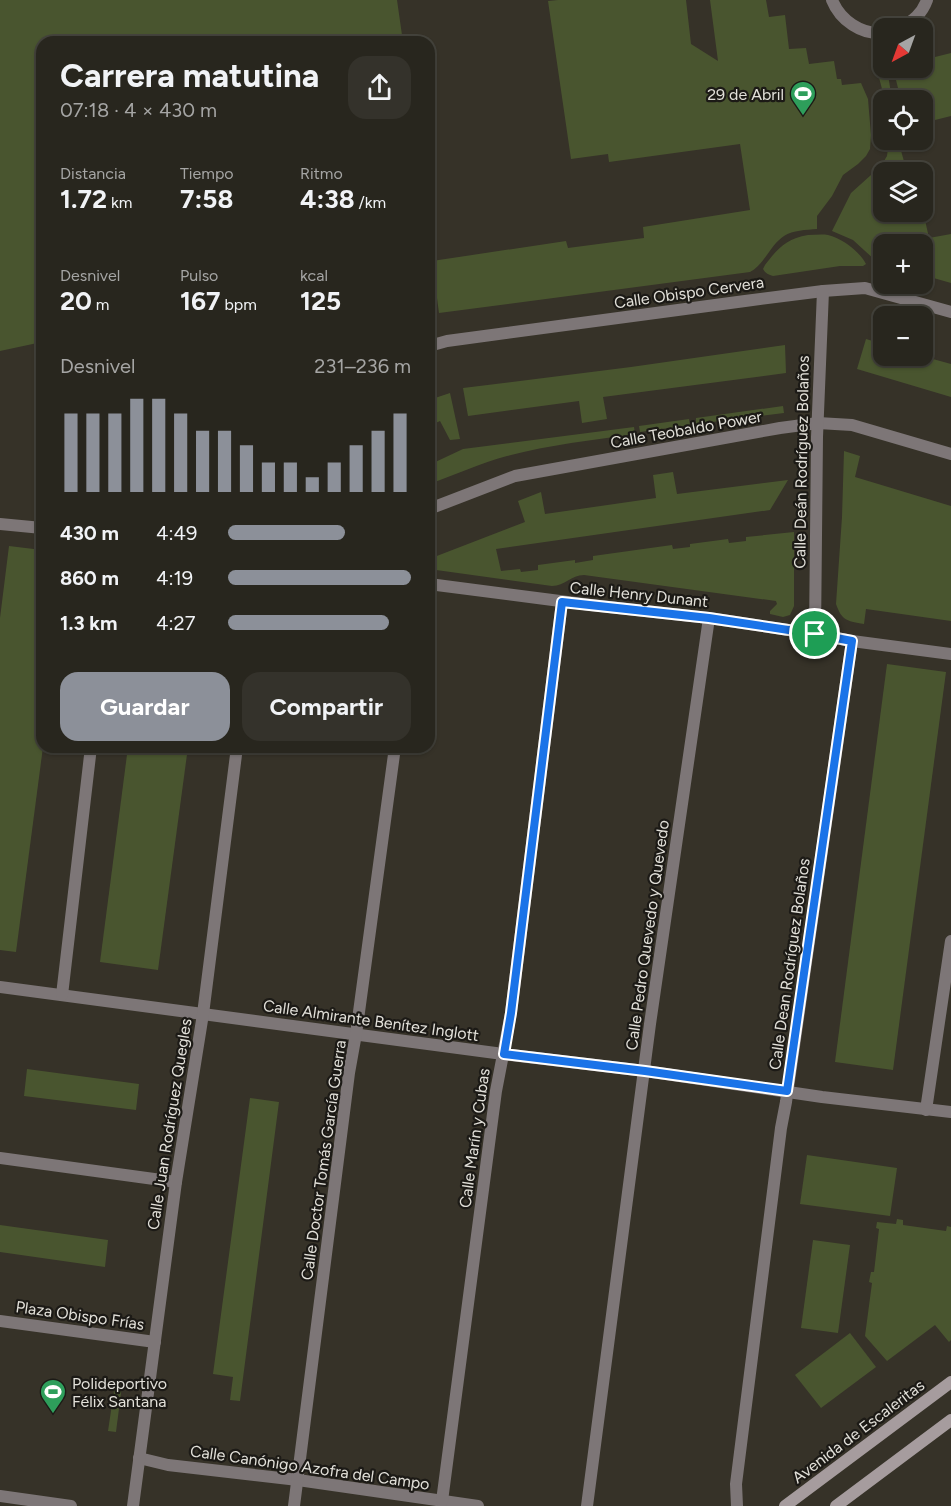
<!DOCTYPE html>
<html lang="es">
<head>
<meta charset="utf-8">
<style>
  :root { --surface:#28261e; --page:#34322b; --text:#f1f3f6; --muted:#a5a5a4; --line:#44433c; --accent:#8c9099 }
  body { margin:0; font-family:Figtree,sans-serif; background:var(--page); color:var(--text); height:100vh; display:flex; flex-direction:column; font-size:22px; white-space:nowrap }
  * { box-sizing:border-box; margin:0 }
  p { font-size:20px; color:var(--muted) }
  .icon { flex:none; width:33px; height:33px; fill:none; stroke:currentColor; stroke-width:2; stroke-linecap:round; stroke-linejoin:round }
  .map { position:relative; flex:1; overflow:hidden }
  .details { position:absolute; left:36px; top:36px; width:399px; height:717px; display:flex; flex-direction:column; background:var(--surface); border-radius:18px; box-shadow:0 2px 4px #0004,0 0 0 2px var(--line) }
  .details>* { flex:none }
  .needle { width:39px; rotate:221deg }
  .buttons { position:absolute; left:873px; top:18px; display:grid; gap:12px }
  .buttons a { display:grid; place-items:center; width:60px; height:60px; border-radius:12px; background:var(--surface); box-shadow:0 2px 4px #0004,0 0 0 2px var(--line); font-size:30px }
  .pin { position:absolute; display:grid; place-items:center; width:51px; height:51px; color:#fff; margin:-26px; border:3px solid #fff; border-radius:50%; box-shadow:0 2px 6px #0007 }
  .round { display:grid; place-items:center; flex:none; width:63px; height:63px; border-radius:18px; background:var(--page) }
  .head { display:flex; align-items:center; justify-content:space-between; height:102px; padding:0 24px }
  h1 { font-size:33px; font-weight:700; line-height:45px }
  .stats { display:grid; grid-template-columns:repeat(3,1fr); gap:9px; height:102px; padding:6px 24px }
  .stats div { display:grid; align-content:center }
  .stats b { font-size:26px; font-weight:700 }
  .stats small { font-size:16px; font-weight:400 }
  .stats p { font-size:16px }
  .chart { height:168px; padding:12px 24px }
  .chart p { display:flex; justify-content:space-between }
  .chart svg { width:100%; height:108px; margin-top:6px; stroke:var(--accent); stroke-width:6 }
  .action { display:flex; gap:12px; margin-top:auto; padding:12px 24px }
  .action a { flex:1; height:69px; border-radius:18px; background:var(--accent); color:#fff; font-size:24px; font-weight:700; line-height:69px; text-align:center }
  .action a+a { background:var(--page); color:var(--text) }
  ul { padding:0 24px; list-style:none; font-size:20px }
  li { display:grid; grid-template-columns:96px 72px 1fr; align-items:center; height:45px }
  li i { height:15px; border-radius:8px; background:var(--accent) }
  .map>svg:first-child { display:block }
  .green { fill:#49552f }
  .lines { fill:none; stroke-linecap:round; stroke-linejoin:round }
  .street { stroke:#7d7677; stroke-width:12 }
  .secondary { stroke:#a69c9e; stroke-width:12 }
  .route-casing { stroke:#fff; stroke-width:12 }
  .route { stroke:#1a73e8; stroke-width:8 }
  .labels { text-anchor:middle; stroke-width:4.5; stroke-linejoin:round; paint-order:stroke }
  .poi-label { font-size:16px; fill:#e2e0d9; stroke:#1c1a16; text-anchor:end }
  .street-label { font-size:16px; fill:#e2e0d9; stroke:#1c1a16 }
</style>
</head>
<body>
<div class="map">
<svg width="951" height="1506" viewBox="0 0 951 1506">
  <rect width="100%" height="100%" fill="#363228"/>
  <g class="green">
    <polygon points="0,0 397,0 403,42 42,42 42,342 0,351"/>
    <path d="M558 0H686L691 44 718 61 710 0H766L769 17 785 15 789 49 806 48 809 64 834 61 837 79H841L842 85 861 83 868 99 871 135 870 149 866 156 858 164 843 175 832 196 817 216V229C806 230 793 230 784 236 770 245 765 264 750 272L439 313 432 261 566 241 568 248 644 238 643 227 750 210 740 144 609 162 608 154 571 159 548 1Z"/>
    <polygon points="951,53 951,116 923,123 922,100 901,100 893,68 922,68 923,60"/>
    <polygon points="882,65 883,65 884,68 887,68 892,100 885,100 878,74"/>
    <polygon points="889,140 898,140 907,172 884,172 884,212 917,212 923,211 929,238 951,234 951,283 923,275 922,244 884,244 883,263 876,261 853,240 832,231 851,193 881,166 887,156"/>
    <path d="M808 235C815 235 822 234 828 235 842 238 860 252 866 264L863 266H840L773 276C769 275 765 273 763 269L765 265C778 248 786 239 808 235Z"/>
    <polygon points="866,339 883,344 884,356 922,356 951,364 951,397 857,369"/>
    <polygon points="785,345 786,373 603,397 607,419 582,423 579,401 468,416 463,388 631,367"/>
    <polygon points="450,393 460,439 450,440 440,421 429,426 429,400"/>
    <polygon points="783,406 784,413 696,424 696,418"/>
    <polygon points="689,419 690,425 640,432 639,426"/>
    <path d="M634 427 635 434C592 440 549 445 507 456 481 463 455 475 429 484V465L463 449Z"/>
    <path d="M844 451 860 456 855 477 951 506V621L866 609 864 624C847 621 842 621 836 604L842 517Z"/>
    <path d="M673 472 677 494 788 480 770 510 496 549 501 571 520 569 521 572 538 570V565L575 560V563L593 560V556L672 545 673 549 690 547V544L728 539 729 543 746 541V537L794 532V606L790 615 783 617 770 614V611L777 604 776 601 584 575C571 575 565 586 552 586L429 569V559L525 522 518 501 541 492 545 514 656 498 653 475Z"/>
    <polygon points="9,546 42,550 43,747 16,952 0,950 0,618"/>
    <polygon points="887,664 946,672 893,1070 835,1062"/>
    <polygon points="128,747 188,747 158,970 100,962"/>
    <polygon points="27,1069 139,1084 136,1110 24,1096"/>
    <polygon points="250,1098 279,1102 240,1401 230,1400 233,1377 213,1374"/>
    <polygon points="807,1155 897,1168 890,1216 800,1204"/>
    <polygon points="897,1219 903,1220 903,1225 946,1231 947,1226 951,1227 951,1340 949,1342 935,1325 887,1361 865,1336 872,1283 869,1282 871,1272 874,1272 879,1229 876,1228 877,1222 896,1224"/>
    <polygon points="0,1225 108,1240 105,1267 0,1252"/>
    <polygon points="813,1240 850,1245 838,1333 801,1328"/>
    <polygon points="850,1333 876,1367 821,1408 795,1375"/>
    <polygon points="115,1384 122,1385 116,1432 108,1431"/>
  </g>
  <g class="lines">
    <g class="street">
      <path d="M832 0C840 20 861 35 884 33"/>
      <path d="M900 28C913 21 922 14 927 0"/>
      <polyline points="429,346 447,341 745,301 823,291 865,288 951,312"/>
      <polyline points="429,509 515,476 780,428 818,423 852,425 951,454"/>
      <polyline points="0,524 42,528"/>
      <polyline points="429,584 591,605 709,618 815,634 852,641 951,654"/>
      <polyline points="815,634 817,437 823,291"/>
      <polyline points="0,987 503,1054 645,1071 822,1097 951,1112"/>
      <polyline points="62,995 91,747"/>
      <polyline points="926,1110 951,941"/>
      <polyline points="0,1158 176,1182"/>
      <polyline points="0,1321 155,1342"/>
      <polyline points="139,1458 168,1465 298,1480 478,1506"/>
      <polyline points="0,1496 71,1506"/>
      <polyline points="442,1501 496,1091 511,1013 562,602"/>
      <polyline points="133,1506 176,1182 203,1014 237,747"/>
      <polyline points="294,1506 349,1073 356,1034 395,747"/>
      <polyline points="587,1506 650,1024 709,618"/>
      <polyline points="737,1506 736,1484 781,1128 786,1102 852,641"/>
    </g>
    <g class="secondary">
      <polyline points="785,1506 951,1382"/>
      <polyline points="836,1506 951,1420"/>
    </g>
  </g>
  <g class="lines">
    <defs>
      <polygon id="route" points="562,602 709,618 815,634 852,641 787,1091 645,1071 504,1054 511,1013"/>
    </defs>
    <use href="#route" class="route-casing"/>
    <use href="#route" class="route"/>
  </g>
  <defs>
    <symbol id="stadium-pin" viewBox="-11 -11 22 30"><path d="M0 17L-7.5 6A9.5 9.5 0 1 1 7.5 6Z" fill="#2e9e5b" stroke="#1c1a16"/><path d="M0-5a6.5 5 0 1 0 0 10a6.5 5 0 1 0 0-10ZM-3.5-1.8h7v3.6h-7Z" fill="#fff"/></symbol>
  </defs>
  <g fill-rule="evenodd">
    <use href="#stadium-pin" x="788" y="79" width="30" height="40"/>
    <use href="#stadium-pin" x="38" y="1377" width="30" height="40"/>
  </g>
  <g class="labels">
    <g class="poi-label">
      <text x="784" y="100">29 de Abril</text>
      <text x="72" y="1389" text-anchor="start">Polideportivo<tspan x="72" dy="18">Félix Santana</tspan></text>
    </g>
    <g class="street-label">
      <text transform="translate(689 292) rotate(-8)" y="6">Calle Obispo Cervera</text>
      <text transform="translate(686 429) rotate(-10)" y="6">Calle Teobaldo Power</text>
      <text transform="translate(801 462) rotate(-89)" y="6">Calle Deán Rodríguez Bolaños</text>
      <text transform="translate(639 594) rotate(6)" y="6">Calle Henry Dunant</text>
      <text transform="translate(647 935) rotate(-82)" y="6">Calle Pedro Quevedo y Quevedo</text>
      <text transform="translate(789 964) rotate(-82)" y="6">Calle Dean Rodríguez Bolaños</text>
      <text transform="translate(371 1020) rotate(8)" y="6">Calle Almirante Benítez Inglott</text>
      <text transform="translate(169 1124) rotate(-81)" y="6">Calle Juan Rodríguez Quegles</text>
      <text transform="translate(474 1138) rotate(-82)" y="6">Calle Marín y Cubas</text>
      <text transform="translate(323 1160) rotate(-82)" y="6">Calle Doctor Tomás García Guerra</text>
      <text transform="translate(80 1315) rotate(8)" y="6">Plaza Obispo Frías</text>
      <text transform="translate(858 1431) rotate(-37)" y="6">Avenida de Escaleritas</text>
      <text transform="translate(310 1467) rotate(8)" y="6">Calle Canónigo Azofra del Campo</text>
    </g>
  </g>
</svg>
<div class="buttons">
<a><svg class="needle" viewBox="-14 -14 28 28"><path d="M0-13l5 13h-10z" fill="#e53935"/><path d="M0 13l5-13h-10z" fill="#a5a5a4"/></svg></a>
<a><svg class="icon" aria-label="locate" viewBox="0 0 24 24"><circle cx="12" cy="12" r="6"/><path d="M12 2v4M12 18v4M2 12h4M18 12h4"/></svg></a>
<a><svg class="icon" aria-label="layers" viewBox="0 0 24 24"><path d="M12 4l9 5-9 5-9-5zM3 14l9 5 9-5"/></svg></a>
<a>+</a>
<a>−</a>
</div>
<div class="pin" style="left:815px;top:634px;background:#1e9e55"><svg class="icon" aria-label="arrive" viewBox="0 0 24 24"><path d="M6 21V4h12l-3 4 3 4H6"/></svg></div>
<section class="details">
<div class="head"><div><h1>Carrera matutina</h1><p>07:18 · 4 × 430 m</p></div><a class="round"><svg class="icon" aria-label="share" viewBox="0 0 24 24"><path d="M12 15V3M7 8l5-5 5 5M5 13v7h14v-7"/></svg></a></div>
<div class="stats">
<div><p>Distancia</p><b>1.72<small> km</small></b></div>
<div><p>Tiempo</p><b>7:58</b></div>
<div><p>Ritmo</p><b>4:38<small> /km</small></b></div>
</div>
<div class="stats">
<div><p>Desnivel</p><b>20<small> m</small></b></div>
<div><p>Pulso</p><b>167<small> bpm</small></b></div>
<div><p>kcal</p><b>125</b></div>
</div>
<div class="chart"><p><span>Desnivel</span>231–236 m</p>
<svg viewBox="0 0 160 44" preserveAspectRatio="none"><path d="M5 44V12M15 44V12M25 44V12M35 44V6M45 44V6M55 44V12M65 44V19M75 44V19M85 44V25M95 44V32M105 44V32M115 44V38M125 44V32M135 44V25M145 44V19M155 44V12"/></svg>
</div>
<ul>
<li><b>430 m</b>4:49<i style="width:64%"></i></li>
<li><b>860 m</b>4:19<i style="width:100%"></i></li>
<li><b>1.3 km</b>4:27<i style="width:88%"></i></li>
</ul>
<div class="action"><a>Guardar</a><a>Compartir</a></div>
</section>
</div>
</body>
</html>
